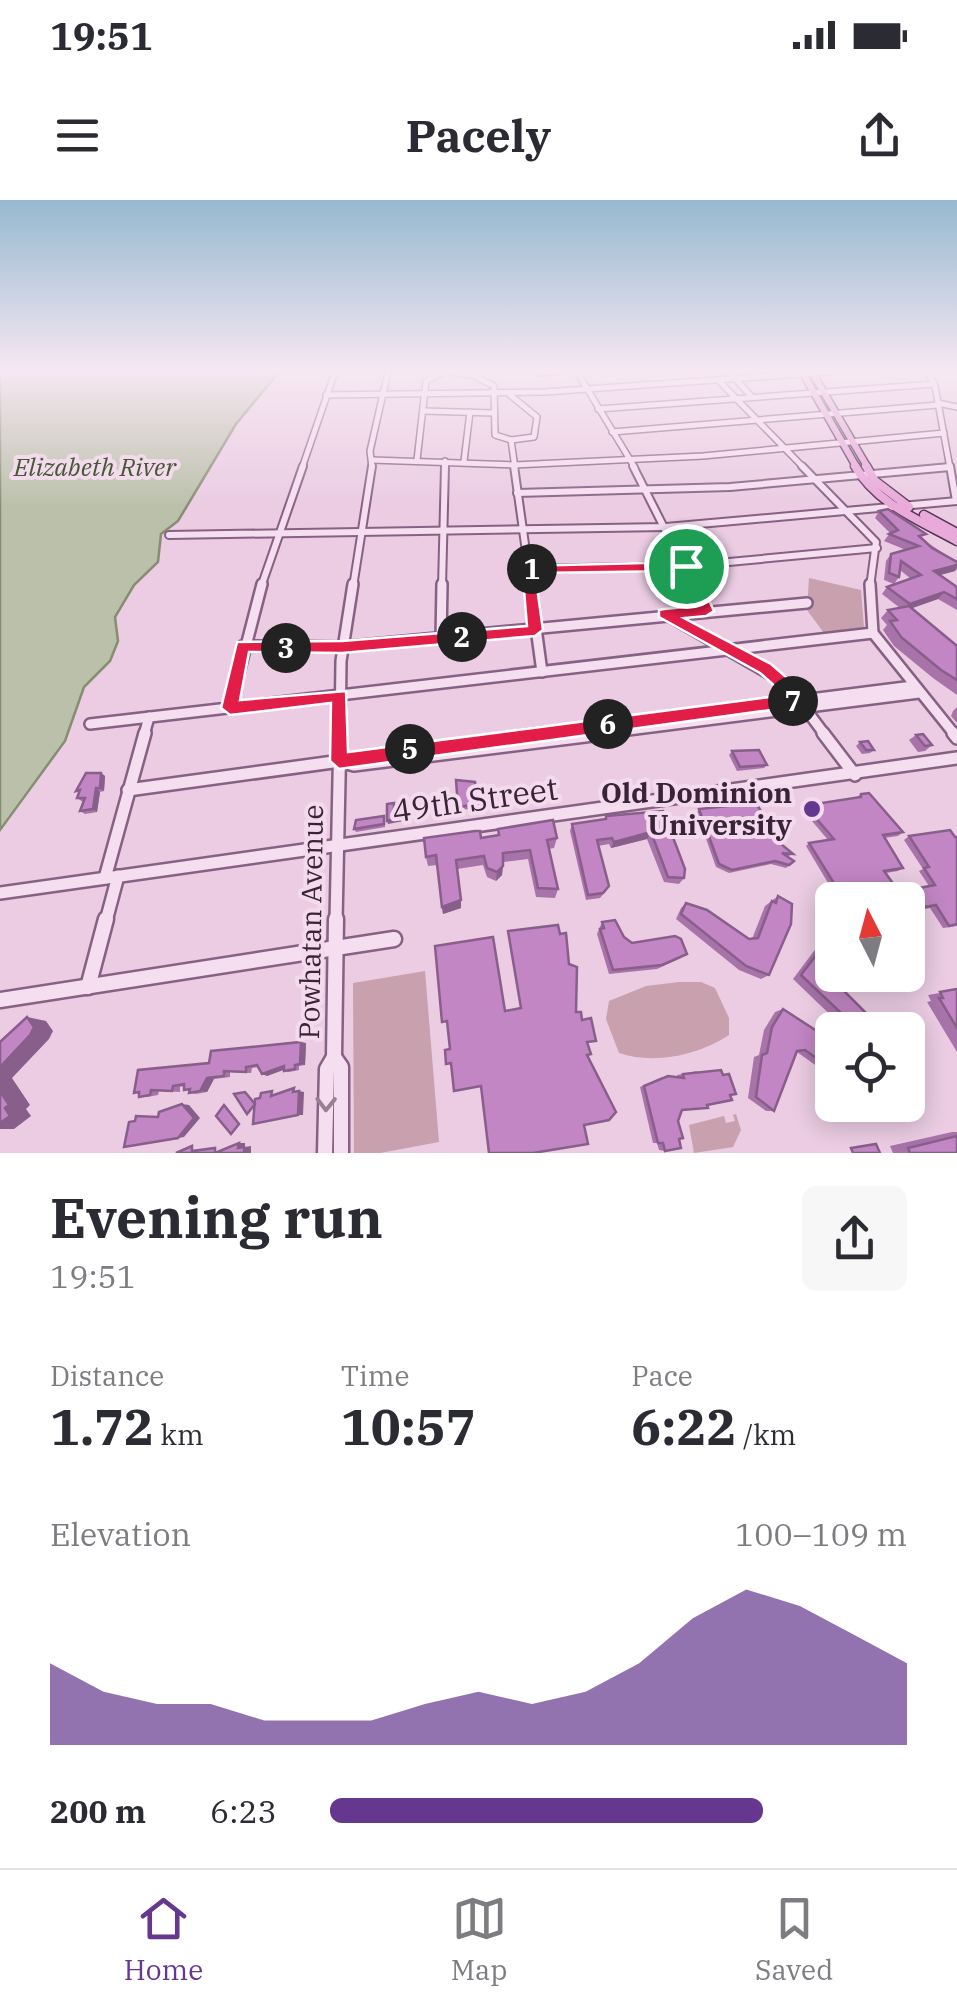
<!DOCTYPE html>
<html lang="en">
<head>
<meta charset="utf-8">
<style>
  :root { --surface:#fff; --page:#f7f7f7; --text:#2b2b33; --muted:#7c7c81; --line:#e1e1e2; --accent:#66378f }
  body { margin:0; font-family:"IBM Plex Serif",serif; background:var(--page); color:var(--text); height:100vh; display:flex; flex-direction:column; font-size:38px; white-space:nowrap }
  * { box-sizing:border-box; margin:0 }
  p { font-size:32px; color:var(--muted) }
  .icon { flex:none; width:55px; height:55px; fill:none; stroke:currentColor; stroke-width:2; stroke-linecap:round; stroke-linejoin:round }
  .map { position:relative; height:953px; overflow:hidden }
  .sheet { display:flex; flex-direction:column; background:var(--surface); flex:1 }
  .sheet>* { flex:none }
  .needle { width:65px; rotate:354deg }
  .fabs { position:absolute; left:815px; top:682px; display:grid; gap:20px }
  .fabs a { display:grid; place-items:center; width:110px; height:110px; border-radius:15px; background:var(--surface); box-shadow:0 5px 25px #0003; font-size:50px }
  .pin { position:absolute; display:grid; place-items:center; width:85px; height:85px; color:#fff; margin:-42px; border:5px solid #fff; border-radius:50%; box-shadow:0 2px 10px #0007 }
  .km { position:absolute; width:50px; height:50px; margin:-25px; border-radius:50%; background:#222; color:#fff; font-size:28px; line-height:50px; text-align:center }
  .round { display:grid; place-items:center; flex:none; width:105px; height:105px; border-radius:15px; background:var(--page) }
  .summary { display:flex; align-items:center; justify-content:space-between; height:170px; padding:0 50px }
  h1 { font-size:55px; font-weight:800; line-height:75px }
  .metrics { display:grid; grid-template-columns:repeat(3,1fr); gap:15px; height:170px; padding:10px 50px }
  .metrics div { display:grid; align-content:center }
  .metrics b { font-size:50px; font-weight:800 }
  .metrics small { font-size:28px; font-weight:400 }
  .metrics p { font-size:28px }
  .chart { height:280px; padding:20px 50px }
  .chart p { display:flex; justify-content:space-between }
  .chart svg { width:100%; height:180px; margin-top:10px; fill:var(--accent); opacity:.7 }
  ul { padding:0 50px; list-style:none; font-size:32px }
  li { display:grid; grid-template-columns:160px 120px 1fr; align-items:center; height:75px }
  li i { height:25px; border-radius:12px; background:var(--accent) }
  .status { display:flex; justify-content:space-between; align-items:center; height:70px; padding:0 50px; background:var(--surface); direction:ltr }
  .status svg { height:28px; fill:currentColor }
  header { display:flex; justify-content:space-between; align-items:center; height:130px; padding:0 50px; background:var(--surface); font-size:45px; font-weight:800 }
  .menu { display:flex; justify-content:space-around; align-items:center; height:140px; border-top:2px solid var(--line); background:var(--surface); font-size:28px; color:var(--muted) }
  .menu a { display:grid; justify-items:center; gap:5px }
  .menu .current { color:var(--accent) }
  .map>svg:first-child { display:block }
  .green { fill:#c8a0ae }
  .water { fill:#bbc0ab; stroke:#868e72; stroke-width:2.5 }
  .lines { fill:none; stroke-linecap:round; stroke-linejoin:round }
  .minor-far4-casing { stroke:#866184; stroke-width:8 }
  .minor-far3-casing { stroke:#866184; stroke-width:10 }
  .minor-far2-casing { stroke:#866184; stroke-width:14 }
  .minor-far1-casing { stroke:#866184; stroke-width:16 }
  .minor-casing { stroke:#866184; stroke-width:19 }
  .major-far1-casing { stroke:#553555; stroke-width:9 }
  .major-casing { stroke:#553555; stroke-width:11 }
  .minor-far4 { stroke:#f6def1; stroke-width:5 }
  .minor-far3 { stroke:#f6def1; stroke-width:6 }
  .minor-far2 { stroke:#f6def1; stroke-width:9 }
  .minor-far1 { stroke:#f6def1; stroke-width:11 }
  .minor { stroke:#f6def1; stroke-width:14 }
  .major-far1 { stroke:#e9a9da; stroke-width:6 }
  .major { stroke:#e9a9da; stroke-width:8 }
  .wall { fill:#a773a9 }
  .shaded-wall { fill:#885e8a }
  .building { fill:#c286c5; stroke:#885e8a; stroke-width:2.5 }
  .oneway { stroke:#988094 }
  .route { fill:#e11d48; stroke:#fff; stroke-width:2.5; fill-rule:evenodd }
  .poi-dot { fill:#66378f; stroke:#f3dbed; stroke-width:4 }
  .labels { text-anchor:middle; stroke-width:8; stroke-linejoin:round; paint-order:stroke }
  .far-water-label { font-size:25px; font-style:italic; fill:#465734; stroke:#f3dbed }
  .poi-label { font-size:28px; font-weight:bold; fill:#392338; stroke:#f3dbed; text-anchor:end }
  .street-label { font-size:28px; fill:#392338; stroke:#f3dbed }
  .near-street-label { font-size:32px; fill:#392338; stroke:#f3dbed }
</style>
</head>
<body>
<div class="status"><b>19:51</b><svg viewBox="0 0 49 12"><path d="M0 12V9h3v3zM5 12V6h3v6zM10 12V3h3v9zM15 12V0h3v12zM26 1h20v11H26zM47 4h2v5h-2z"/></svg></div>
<header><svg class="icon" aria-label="menu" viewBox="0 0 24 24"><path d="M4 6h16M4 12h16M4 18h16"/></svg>Pacely<svg class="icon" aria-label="share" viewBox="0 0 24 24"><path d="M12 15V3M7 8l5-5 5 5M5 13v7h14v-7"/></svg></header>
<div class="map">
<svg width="957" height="953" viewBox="0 0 957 953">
  <rect width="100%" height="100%" fill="#ebcce3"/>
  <g class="green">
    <polygon points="809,378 861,390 864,428 824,433 807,410"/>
    <polygon points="425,771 439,942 380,953 354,953 353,783"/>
    <path d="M679 782H701L715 788 729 818V835C699 855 654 865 619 853L606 819 609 801 646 786Z"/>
    <polygon points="736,914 741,930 733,947 694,953 689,925 724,916 726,923 735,921 733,915"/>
  </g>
  <polygon class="water" points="0,172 279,172 236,224 178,321 161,334 158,362 134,385 115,417 118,441 110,461 84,487 65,541 0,630"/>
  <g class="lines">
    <defs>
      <g id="minor-far4">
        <polyline points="452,172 475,176 494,186 495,235 511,240 534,237 537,217 510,195"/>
        <polyline points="577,172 635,268"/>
        <polyline points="729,172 752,197"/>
        <polyline points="928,172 935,186 950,268"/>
        <polyline points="540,173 554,172"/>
        <polyline points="718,180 804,268"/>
        <polyline points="326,195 545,192 829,172"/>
        <polyline points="938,203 957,207"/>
        <polyline points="598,209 934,184"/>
        <polyline points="424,211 494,213"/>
        <polyline points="612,232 938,205"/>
        <polyline points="511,240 515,268"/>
        <polyline points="372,260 514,265 703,256 944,233"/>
        <polyline points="417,260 426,181 444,172"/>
        <polyline points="464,261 470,212"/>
        <polyline points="302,268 335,172"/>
        <polyline points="372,268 370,251 388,172"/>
        <polyline points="445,268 445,261"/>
        <polyline points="937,268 950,267"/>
      </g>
      <g id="minor-far3">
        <polyline points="514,266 531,387"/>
        <polyline points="633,266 694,387"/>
        <polyline points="802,266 876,342 870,387"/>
        <polyline points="950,266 956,301"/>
        <polyline points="517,293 730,287 950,267"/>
        <polyline points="169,335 666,327 957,301"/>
        <polyline points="527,369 686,366 877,348"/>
        <polyline points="261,387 303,266"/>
        <polyline points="353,387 372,266"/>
        <polyline points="442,387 445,266"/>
      </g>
      <g id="minor-far2">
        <polyline points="530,384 542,472"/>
        <polyline points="693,384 706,411"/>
        <polyline points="870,384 873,433 955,535"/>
        <polyline points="667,415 787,484 825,535"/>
        <polyline points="441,439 442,384"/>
        <polyline points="242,446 341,447 807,403"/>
        <polyline points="230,508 262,384"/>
        <polyline points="90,524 873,433"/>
        <polyline points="144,535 149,517"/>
        <polyline points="340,535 341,461 353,384"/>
        <polyline points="526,535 913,486"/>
        <polyline points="589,535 919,493"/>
      </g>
      <g id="minor-far1">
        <polyline points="823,533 855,575"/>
        <polyline points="953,533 957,538"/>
        <polyline points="342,562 354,565 609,533"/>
        <polyline points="128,590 546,533"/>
        <polyline points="105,678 145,533"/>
        <polyline points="0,693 957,558"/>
        <polyline points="106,721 118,676"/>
        <polyline points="336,721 340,533"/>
      </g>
      <g id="minor">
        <polyline points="88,787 106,719"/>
        <polyline points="0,800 394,739"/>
        <polyline points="334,857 341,867 341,953"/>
        <polyline points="325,953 327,869 334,857 336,719"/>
      </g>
      <g id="major-far1">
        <polyline points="802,172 857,268"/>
        <polyline points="812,172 868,268"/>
      </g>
      <g id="major">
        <path d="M855 266C877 304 919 320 957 341"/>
        <polyline points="866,266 875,281 909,307"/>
        <polyline points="924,315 957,333"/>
      </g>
    </defs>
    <use href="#minor-far4" class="minor-far4-casing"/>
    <use href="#minor-far3" class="minor-far3-casing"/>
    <use href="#minor-far2" class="minor-far2-casing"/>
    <use href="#minor-far1" class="minor-far1-casing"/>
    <use href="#minor" class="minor-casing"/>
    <use href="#major-far1" class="major-far1-casing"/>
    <use href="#major" class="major-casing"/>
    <use href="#minor-far4" class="minor-far4"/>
    <use href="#minor-far3" class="minor-far3"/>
    <use href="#minor-far2" class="minor-far2"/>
    <use href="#minor-far1" class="minor-far1"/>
    <use href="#minor" class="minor"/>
    <use href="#major-far1" class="major-far1"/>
    <use href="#major" class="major"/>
  </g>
  <g class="wall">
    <polygon points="879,311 957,362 957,369 955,371 940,375 957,387 957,410 938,399 912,408 957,446 957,495 933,478 894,446 883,430 887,425 881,418 888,410 900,408 882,394 887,387 911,379 900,370 899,377 894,384 884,380 886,361 891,354 906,350 884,341 890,333 875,318"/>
    <polygon points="957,507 957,523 951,516 953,511"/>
    <polygon points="916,535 932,545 925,551 918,552 909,540"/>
    <polygon points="860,542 874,550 870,553 862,554 856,546"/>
    <polygon points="732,551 767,565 764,568 737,571 729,555"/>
    <polygon points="101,573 105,576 104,591 100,592 97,612 85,614 80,611 83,602 77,598 79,593 76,591"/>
    <polygon points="456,580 475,582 478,608 459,610"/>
    <polygon points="861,594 903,632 898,636 884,638 903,668 898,671 886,673 905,700 835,700 837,698 806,646 809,643 828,640 812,621 812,608 815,604 857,597"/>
    <polygon points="699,609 781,644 793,654 787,657 794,661 786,668 771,664 729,673 716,667 697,613"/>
    <polygon points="663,611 684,678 679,684 664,682 647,639 611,648 609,644 598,646 606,691 600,698 586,700 570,631 572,624 604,620 606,616"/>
    <polygon points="385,620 385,627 356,632 354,629"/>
    <polygon points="498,629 557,638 554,648 549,649 558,689 555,698 536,697 528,659 503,662 502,675 496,681 487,677 483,665 457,669 461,708 443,714 437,665 428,666 426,657 481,638 498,636"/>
    <polygon points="909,636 957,637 957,726 943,728 930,708 920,710 908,691 914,689 929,686 919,671 923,669 904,640"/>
    <polygon points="778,696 769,775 761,779 739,770 676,719 681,708 686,703 749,739 752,739 765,706"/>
    <polygon points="602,722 632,743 681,758 657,769 609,774 597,734"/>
    <polygon points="832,737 832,775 837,784 883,830 846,830 793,779 820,743"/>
    <polygon points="957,790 957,852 927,802 931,801 928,795"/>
    <polygon points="783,809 832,841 832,877 797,852 774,911 766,911 748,898 754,857 759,855 764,830 775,812"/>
    <polygon points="306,843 305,865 299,866 299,870 289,872 284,871 284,869 267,876 258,867 252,868 251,873 230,872 230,877 214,879 207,892 196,894 189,893 189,890 184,890 184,886 180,887 180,892 159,891 158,895 147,897 139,897 139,893 134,893 209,863"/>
    <polygon points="697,871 678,921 679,939 665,951 659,950 657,943 653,943 640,887 662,877 677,877 677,875"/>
    <polygon points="952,932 957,932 957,953 893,953 890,946"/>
  </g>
  <g class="shaded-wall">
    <polygon points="957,365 955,371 929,378 934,371"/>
    <polygon points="944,392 938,399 904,411 910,404"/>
    <polygon points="101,573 105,576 104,591 100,588"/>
    <polygon points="96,588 100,592 97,612 93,609"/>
    <polygon points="403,617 404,621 388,624 387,621"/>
    <polygon points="651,632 647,639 611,648 614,642"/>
    <polygon points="503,666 502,675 496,681 497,672"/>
    <polygon points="461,700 461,708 443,714 442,707"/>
    <polygon points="27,817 46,821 53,831 49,839 12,878 30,905 26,909 31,916 14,929 0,929 0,923 5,908 0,891 0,867"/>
    <polygon points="301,842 306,843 305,865 300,864"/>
    <polygon points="284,866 289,868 267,876 262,874"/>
    <polygon points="207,878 214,879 207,892 200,891"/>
    <polygon points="299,891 304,892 303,915 298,915"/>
    <polygon points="182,904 189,905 200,918 184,937 178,938"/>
    <polygon points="239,943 245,943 245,947 251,946 251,953 244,953 238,948"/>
  </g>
  <g class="building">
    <polygon points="888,309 926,334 919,336 932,348 957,362 957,365 934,371 957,387 957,399 944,392 910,404 887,387 921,375 901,361 899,377 889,373 891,354 919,346 889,334 898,330 879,311"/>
    <polygon points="909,406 957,446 957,480 941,470 901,437 890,421 897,420 888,410"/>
    <polygon points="923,534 932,545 925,546 916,535"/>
    <polygon points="868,541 874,550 866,550 860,542"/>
    <polygon points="759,550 767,565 740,567 732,551"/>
    <polygon points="86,573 101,573 100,588 96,588 93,609 80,611 85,598 77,598 80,590 76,591"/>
    <polygon points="456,580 475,582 478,604 458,607"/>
    <polygon points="869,593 903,632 883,635 903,668 884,671 905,700 840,700 839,697 842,696 809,643 834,639 815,617 815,604 861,597 861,594"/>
    <polygon points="394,603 394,610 400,609 403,617 387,621 387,604"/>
    <polygon points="756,603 781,644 793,654 782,653 794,661 789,665 775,661 732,670 719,664 699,609"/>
    <polygon points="663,611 685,669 684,678 668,677 651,632 614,642 612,638 597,640 609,686 603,693 588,695 572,624 606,619 606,616"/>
    <polygon points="384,616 384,624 354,629 356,620"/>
    <polygon points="553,620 557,638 547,640 558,689 538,688 530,650 503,653 503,666 497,672 487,668 484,656 456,660 461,700 442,707 436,655 426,657 424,638 475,631 480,631 481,638 499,635 498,629"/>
    <polygon points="950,630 955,637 957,637 957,724 949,726 936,705 925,707 914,689 935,685 924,668 929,667 909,636"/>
    <polygon points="778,696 792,704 791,724 769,775 746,766 681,714 686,703 707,710 749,739 758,738 772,701 776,703"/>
    <polygon points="615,720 624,737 632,743 675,736 681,739 687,754 662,765 613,770 600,729 604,728 602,722"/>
    <polygon points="558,725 560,734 566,733 569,764 577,767 576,812 581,812 582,820 591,818 596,841 587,842 591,854 587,855 616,912 609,920 584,925 588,944 533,953 489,953 481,886 454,891 451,863 446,864 445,850 450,849 447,821 442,822 435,746 493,737 505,811 521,808 508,731"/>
    <polygon points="829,738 832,740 832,775 836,775 837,784 883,830 859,830 801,775"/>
    <polygon points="956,789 957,790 957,828 939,798 943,798 940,792"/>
    <polygon points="783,809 832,841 832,869 805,850 797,851 774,911 756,897 762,855 767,853 772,827"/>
    <polygon points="27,817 34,827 30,835 0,867 0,842"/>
    <polygon points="301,842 300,864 295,865 295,869 284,871 284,866 262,874 257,865 246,867 246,872 224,871 224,876 207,878 200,891 189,893 190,889 184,890 184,884 173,886 172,891 151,890 150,895 139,897 139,892 134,893 138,870 209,863 211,851"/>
    <polygon points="908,855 913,860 908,868"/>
    <polygon points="721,870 723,875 729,874 736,894 730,895 732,900 707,905 708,908 682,910 678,921 683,938 679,939 681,948 665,951 663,943 658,943 644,886 668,876 684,878 683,874"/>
    <polygon points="294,888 293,892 299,891 298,915 253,924 255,899 260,898 261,893 272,891 271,896"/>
    <polygon points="0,891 9,905 5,908 10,916 0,923"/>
    <polygon points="245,892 255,904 247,914 234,894"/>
    <polygon points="182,904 194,918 178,938 124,947 129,922 135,921 136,916 158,917 159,912"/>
    <polygon points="224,905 239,924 231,934 216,916"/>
    <polygon points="957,936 957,953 910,953 908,948"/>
    <polygon points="239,943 238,948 244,947 244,953 176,953 192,946 192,951 215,948 215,953"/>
    <polygon points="876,944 880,953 853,953 851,948"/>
  </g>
  <defs><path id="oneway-chevron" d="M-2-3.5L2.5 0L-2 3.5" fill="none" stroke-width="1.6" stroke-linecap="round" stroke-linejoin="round" transform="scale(2.5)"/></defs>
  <use class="oneway" href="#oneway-chevron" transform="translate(326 904) rotate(91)"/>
  <linearGradient id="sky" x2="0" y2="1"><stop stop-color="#96b9d0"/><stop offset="0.56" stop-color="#f6e8f2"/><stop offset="1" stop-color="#f6e8f2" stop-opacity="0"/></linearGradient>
  <rect width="957" height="306" fill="url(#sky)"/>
  <path class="route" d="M686 362 693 366 714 411 706 416 684 418 771 464 807 495V505L339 569 330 561 331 503 230 515 221 508 237 442 342 441 527 426 522 366ZM681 371 697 406 664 409 659 410V417L760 473 785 495 348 552 346 491 240 500 249 452 342 453 535 436 543 430 535 373Z"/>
  <circle class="poi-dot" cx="812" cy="609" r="10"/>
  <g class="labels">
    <g class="far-water-label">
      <text x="95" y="276">Elizabeth River</text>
    </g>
    <g class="poi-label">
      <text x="792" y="603">Old Dominion<tspan x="792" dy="32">University</tspan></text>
    </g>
    <g class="street-label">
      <text transform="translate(311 722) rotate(-89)" y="10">Powhatan Avenue</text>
    </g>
    <g class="near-street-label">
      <text transform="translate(475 600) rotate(-8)" y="11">49th Street</text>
    </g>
  </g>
</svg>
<div class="fabs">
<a><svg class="needle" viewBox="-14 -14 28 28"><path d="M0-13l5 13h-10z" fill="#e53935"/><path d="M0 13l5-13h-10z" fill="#7c7c81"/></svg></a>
<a><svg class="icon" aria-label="locate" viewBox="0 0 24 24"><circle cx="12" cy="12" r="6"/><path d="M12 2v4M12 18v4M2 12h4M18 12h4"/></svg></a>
</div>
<div class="pin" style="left:686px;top:366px;background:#1e9e55"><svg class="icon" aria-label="arrive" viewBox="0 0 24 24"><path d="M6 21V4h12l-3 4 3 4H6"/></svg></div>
<b class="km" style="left:532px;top:369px">1</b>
<b class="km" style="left:462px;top:437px">2</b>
<b class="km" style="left:286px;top:448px">3</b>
<b class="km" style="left:410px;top:549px">5</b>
<b class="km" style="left:608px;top:524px">6</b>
<b class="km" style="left:793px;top:501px">7</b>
</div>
<section class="sheet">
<div class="summary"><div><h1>Evening run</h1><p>19:51</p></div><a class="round"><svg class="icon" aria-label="share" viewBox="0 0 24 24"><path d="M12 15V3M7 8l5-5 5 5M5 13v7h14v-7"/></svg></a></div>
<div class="metrics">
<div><p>Distance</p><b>1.72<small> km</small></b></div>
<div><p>Time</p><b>10:57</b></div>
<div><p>Pace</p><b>6:22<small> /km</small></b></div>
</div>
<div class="chart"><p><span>Elevation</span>100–109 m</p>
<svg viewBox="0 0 160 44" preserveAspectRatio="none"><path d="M0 44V24L10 31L20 34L30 34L40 38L50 38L60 38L70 34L80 31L90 34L100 31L110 24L120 13L130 6L140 10L150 17L160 24V44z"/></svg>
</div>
<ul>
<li><b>200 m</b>6:23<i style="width:75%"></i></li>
</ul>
</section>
<nav class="menu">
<a class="current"><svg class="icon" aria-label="home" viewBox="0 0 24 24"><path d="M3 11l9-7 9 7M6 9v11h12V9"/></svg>Home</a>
<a><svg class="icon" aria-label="map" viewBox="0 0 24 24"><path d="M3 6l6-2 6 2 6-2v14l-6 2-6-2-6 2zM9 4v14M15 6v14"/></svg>Map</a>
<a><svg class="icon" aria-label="saved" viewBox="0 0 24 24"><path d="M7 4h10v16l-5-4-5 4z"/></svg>Saved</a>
</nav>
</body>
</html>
